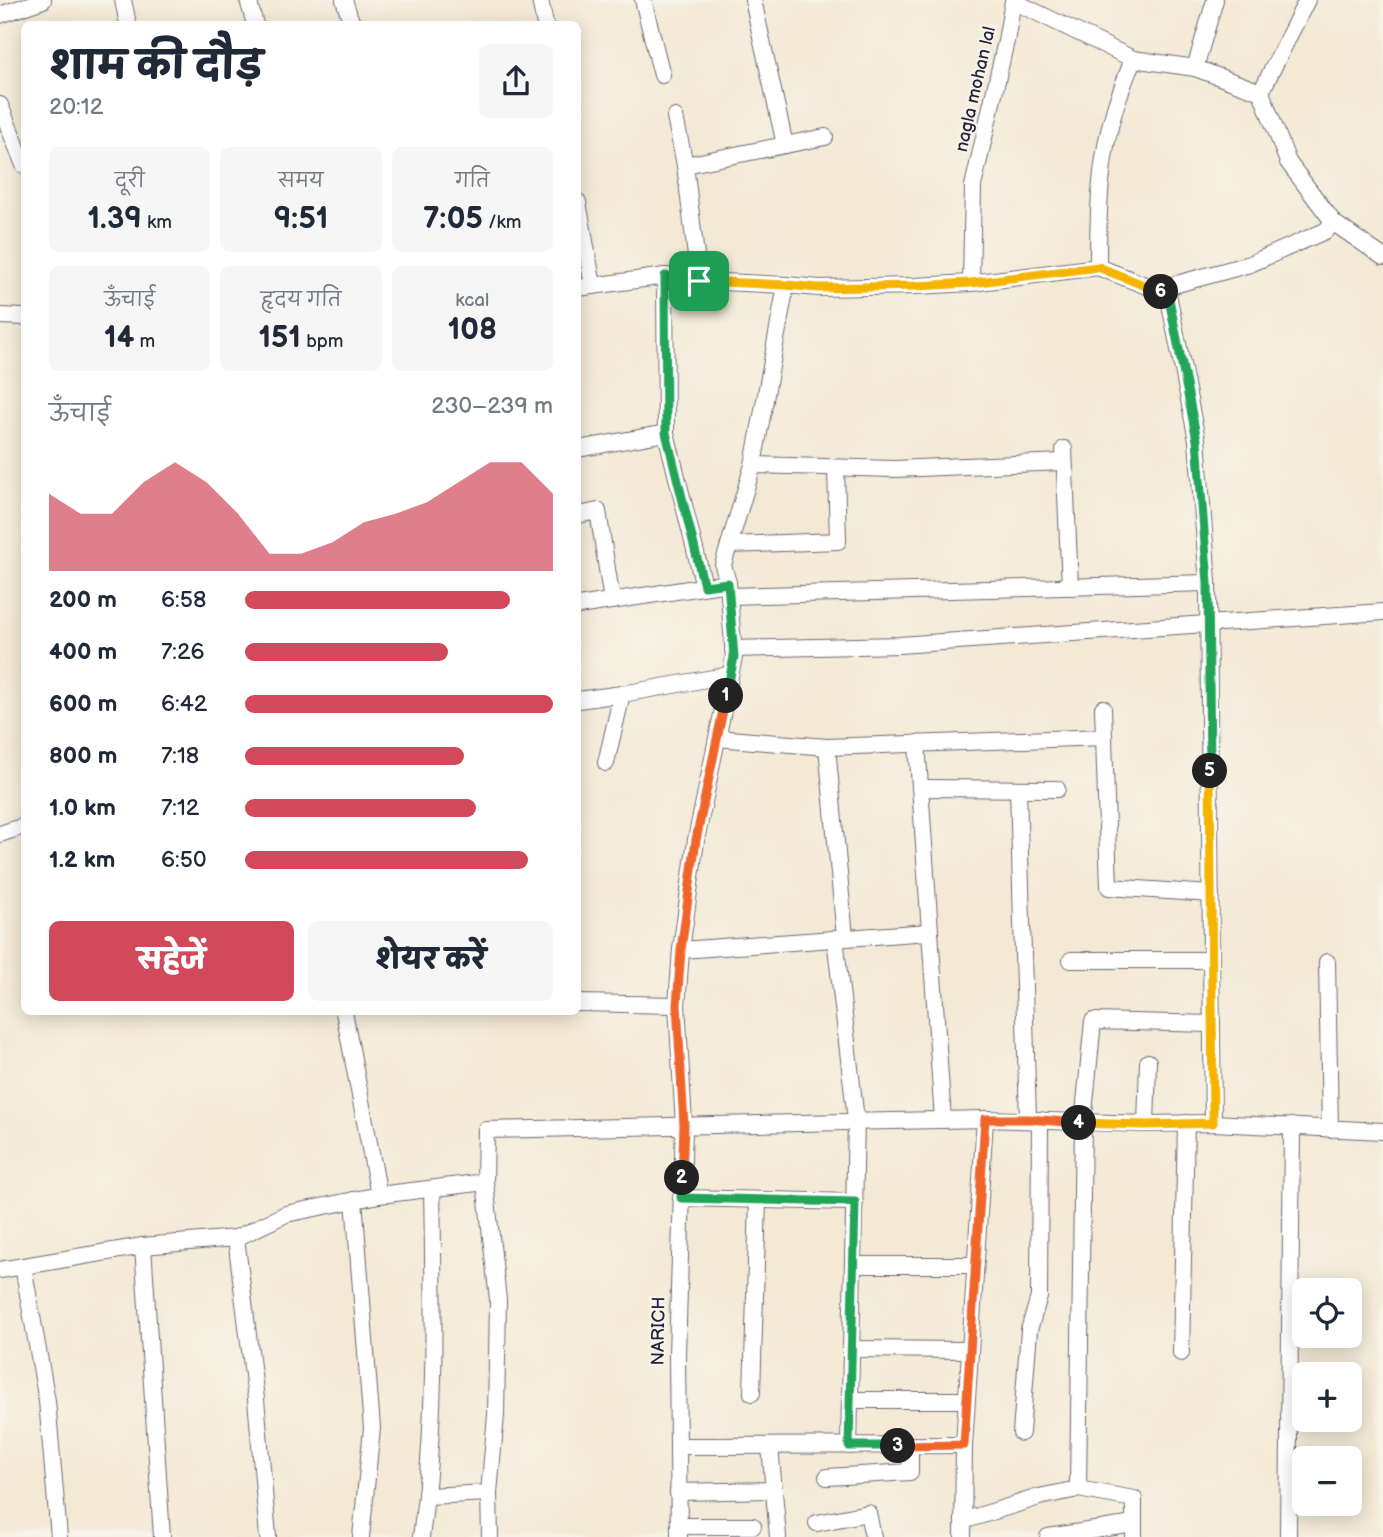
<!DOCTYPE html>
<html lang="hi">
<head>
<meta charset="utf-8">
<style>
  :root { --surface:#fff; --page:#f6f6f7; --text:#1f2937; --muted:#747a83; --accent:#d1495b }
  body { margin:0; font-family:"Balsamiq Sans","Playpen Sans Deva",sans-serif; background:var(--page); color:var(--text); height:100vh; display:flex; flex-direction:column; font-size:26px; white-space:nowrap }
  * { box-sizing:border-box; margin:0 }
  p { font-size:23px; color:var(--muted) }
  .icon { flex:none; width:38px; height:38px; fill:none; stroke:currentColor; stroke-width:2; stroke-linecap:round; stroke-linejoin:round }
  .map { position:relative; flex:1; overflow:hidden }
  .panel { position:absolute; left:21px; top:21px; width:560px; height:994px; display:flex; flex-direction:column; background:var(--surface); border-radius:10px; box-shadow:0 4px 18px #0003 }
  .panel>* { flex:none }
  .fabs { position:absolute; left:1292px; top:1278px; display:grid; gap:14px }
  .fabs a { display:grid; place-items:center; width:70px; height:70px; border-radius:10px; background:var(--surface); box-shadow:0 4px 18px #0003; font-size:35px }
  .pin { position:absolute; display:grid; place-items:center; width:60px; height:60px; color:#fff; margin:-30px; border-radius:14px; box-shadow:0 4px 10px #0006 }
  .km { position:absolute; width:35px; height:35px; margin:-18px; border-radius:50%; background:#222; color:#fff; font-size:19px; line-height:35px; text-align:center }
  .round { display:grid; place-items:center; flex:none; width:74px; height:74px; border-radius:10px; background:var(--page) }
  .headline { display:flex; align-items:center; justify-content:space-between; height:119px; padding:0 28px }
  h1 { font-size:38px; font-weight:800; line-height:52px }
  .metrics { display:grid; grid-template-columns:repeat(3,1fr); gap:10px; height:119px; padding:7px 28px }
  .metrics div { display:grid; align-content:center; border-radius:10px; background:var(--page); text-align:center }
  .metrics b { font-size:30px; font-weight:800 }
  .metrics small { font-size:19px; font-weight:400 }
  .metrics p { font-size:19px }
  .chart { height:196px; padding:14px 28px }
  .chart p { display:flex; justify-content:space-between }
  .chart svg { width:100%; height:126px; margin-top:7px; fill:var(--accent); opacity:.7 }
  .primary-button { display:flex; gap:14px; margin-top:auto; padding:14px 28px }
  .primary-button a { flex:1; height:80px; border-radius:10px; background:var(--accent); color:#fff; font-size:28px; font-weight:800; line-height:80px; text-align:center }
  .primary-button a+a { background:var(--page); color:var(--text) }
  ul { padding:0 28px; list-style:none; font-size:23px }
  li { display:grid; grid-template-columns:112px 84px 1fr; align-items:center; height:52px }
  li i { height:18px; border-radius:9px; background:var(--accent) }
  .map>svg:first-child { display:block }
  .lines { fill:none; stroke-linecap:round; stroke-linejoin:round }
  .minor-casing { stroke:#6c6871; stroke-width:18 }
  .minor { stroke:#fff; stroke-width:16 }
  .split-1-casing { stroke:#fff; stroke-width:14 }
  .split-2-casing { stroke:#fff; stroke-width:14 }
  .split-3-casing { stroke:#fff; stroke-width:14 }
  .split-4-casing { stroke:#fff; stroke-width:14 }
  .split-5-casing { stroke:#fff; stroke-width:14 }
  .split-6-casing { stroke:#fff; stroke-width:14 }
  .split-7-casing { stroke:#fff; stroke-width:14 }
  .split-1 { stroke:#22a559; stroke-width:9 }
  .split-2 { stroke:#f0652b; stroke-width:9 }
  .split-3 { stroke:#22a559; stroke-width:9 }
  .split-4 { stroke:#f0652b; stroke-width:9 }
  .split-5 { stroke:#f5b400; stroke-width:9 }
  .split-6 { stroke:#22a559; stroke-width:9 }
  .split-7 { stroke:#f5b400; stroke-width:9 }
  .labels { text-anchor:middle; stroke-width:5; stroke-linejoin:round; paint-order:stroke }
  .street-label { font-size:18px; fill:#22223b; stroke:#f7f3e8 }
</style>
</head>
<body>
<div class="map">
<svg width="1383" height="1537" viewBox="0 0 1383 1537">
  <rect width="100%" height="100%" fill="#f7f3e8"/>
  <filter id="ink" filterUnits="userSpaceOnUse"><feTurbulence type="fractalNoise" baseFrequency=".0143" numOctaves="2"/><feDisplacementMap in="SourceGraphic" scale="14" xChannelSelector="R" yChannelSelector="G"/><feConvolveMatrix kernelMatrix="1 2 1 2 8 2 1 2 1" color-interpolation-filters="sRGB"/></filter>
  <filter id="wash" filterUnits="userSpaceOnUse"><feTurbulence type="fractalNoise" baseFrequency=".00686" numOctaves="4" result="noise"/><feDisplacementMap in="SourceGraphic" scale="28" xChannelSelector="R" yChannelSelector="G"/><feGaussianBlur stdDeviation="1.57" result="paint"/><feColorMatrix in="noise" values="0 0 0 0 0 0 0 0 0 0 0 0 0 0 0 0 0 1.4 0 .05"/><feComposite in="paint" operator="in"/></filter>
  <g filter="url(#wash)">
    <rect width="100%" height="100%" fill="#f4e9d5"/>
  </g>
  <g filter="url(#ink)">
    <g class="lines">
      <defs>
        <g id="minor">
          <polyline points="123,0 128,24"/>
          <polyline points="248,0 255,24"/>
          <polyline points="344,0 352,24"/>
          <polyline points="540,0 545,24"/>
          <polyline points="643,0 662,75"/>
          <polyline points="753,0 785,145"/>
          <polyline points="0,15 43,0"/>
          <polyline points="1133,59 1195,68 1215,0"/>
          <polyline points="1195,68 1261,92 1307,0"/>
          <polyline points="1261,92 1288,162 1334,223 1383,257"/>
          <polyline points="0,105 24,165"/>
          <polyline points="675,117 685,165 699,281"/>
          <polyline points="685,165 825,137"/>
          <polyline points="578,202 593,286"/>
          <polyline points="1098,267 1168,294 1197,440 1208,583 1211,960"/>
          <polyline points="665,276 666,433 704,586"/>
          <path d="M578 288 665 276 699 281 786 285 819 288 916 286 971 283 1098 267C1098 213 1099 158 1116 105 1121 90 1127 75 1133 59L1013 1 1006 41 973 186 971 283"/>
          <polyline points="1155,290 1250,264 1325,231 1334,223"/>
          <polyline points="0,316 24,317"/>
          <polyline points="578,449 666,433"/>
          <polyline points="1064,449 1070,587"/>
          <polyline points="753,465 786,285"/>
          <polyline points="578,515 598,511 612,601"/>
          <polyline points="729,545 838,541 836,468"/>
          <polyline points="729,596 1208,583"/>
          <polyline points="578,606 728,583"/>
          <polyline points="733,649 899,645 1383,612"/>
          <polyline points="622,694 730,675"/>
          <polyline points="578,700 622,694 606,763"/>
          <polyline points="1103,708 1109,887 1211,894"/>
          <polyline points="717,738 827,747 1104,737"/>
          <polyline points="917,743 943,1120"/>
          <polyline points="827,747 845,937"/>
          <polyline points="920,788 1057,789"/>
          <polyline points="1018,789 1028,1119"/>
          <polyline points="0,834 24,826"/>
          <polyline points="835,938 856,1120 849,1446"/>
          <polyline points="681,950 929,932"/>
          <polyline points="1071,960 1211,960 1213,1123"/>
          <polyline points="1327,962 1330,1129"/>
          <polyline points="578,1003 677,1005"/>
          <polyline points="344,1012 379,1195"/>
          <polyline points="1146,1124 1148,1062"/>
          <polyline points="681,1198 855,1202"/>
          <polyline points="354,1200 372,1428 361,1537"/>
          <polyline points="236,1238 256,1399 268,1537"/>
          <polyline points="143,1246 162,1537"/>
          <polyline points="853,1265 974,1265"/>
          <polyline points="23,1266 47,1401 59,1537"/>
          <polyline points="0,1270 143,1246 236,1238 286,1214 379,1195 485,1182"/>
          <polyline points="851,1349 969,1350"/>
          <polyline points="1181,1353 1186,1123"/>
          <polyline points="752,1393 758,1200"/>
          <polyline points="850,1400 966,1400"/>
          <polyline points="1021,1433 1029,1330 1039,1297 1040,1120"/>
          <polyline points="678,1446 964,1445"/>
          <polyline points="770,1446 778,1537"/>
          <polyline points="827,1477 910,1472 910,1446"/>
          <polyline points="1078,1489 1083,1123 1093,1021 1212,1024"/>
          <polyline points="678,1492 774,1490"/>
          <polyline points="427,1496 489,1493"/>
          <polyline points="963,1521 1039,1497 1078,1489 1134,1499 1134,1537"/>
          <polyline points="817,1523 868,1513 873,1537"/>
          <polyline points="679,1526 753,1526"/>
          <path d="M421 1537C437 1422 434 1305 432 1189"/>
          <polyline points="490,1537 489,1493 496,1415 498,1300 485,1182 486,1130 985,1119 1146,1124 1213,1123 1383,1131"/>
          <polyline points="679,1537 677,1355 684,1125 677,1005 681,950 696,840 734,657 728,583 723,565 753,465 894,469 1064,462"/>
          <polyline points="963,1537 964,1445 985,1119"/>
          <polyline points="1048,1537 1134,1524"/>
          <polyline points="1288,1537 1292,1126"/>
        </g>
      </defs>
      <use href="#minor" class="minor-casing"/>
      <use href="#minor" class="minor"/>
    </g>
  </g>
  <g class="lines" filter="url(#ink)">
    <defs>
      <polyline id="split-1" points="699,281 665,276 666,433 704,586 728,583 734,657 726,696"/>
      <polyline id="split-2" points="682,1178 684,1125 677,1005 681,950 696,840 726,696"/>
      <polyline id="split-3" points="682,1178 681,1198 855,1202 849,1446 898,1446"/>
      <polyline id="split-4" points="898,1446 964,1445 985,1119 1028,1119 1079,1123"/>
      <polyline id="split-5" points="1079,1123 1146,1125 1213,1123 1210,771"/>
      <polyline id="split-6" points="1161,292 1168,294 1197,440 1208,583 1210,771"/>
      <polyline id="split-7" points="699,281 786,285 818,288 916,286 971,283 1098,267 1161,292"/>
    </defs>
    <use href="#split-1" class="split-1-casing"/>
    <use href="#split-2" class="split-2-casing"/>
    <use href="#split-3" class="split-3-casing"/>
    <use href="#split-4" class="split-4-casing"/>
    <use href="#split-5" class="split-5-casing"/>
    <use href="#split-6" class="split-6-casing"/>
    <use href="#split-7" class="split-7-casing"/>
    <use href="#split-1" class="split-1"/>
    <use href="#split-2" class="split-2"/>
    <use href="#split-3" class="split-3"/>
    <use href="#split-4" class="split-4"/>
    <use href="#split-5" class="split-5"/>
    <use href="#split-6" class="split-6"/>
    <use href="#split-7" class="split-7"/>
  </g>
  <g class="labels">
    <g class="street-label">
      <text transform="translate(975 89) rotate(-77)" y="6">nagla mohan lal</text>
      <text transform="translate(658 1331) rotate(-89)" y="6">NARICH</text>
    </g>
  </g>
</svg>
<div class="fabs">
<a><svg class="icon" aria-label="locate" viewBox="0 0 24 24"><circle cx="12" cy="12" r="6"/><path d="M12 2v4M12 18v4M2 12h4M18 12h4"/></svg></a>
<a>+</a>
<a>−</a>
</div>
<div class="pin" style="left:699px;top:281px;background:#1e9e55"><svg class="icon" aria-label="arrive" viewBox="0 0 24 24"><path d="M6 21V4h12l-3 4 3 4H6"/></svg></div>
<b class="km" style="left:726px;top:696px">1</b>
<b class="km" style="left:682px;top:1178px">2</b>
<b class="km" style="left:898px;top:1446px">3</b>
<b class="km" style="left:1079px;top:1123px">4</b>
<b class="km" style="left:1210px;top:771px">5</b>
<b class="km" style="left:1161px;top:292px">6</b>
<section class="panel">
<div class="headline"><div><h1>शाम की दौड़</h1><p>20:12</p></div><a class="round"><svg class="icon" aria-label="share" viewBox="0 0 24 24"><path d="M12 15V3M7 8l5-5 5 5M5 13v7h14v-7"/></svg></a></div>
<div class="metrics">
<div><p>दूरी</p><b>1.39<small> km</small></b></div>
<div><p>समय</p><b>9:51</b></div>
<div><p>गति</p><b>7:05<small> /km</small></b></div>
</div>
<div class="metrics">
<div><p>ऊँचाई</p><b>14<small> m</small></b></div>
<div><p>हृदय गति</p><b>151<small> bpm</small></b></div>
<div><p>kcal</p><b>108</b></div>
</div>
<div class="chart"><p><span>ऊँचाई</span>230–239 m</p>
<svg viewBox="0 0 160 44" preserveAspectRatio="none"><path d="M0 44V17L10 24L20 24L30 13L40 6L50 13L60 24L70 38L80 38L90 34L100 27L110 24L120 20L130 13L140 6L150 6L160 17V44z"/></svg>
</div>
<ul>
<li><b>200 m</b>6:58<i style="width:86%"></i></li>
<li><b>400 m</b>7:26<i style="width:66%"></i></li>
<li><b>600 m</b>6:42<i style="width:100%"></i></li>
<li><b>800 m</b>7:18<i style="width:71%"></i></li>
<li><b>1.0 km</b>7:12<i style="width:75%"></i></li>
<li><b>1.2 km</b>6:50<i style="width:92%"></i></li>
</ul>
<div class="primary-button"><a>सहेजें</a><a>शेयर करें</a></div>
</section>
</div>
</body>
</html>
